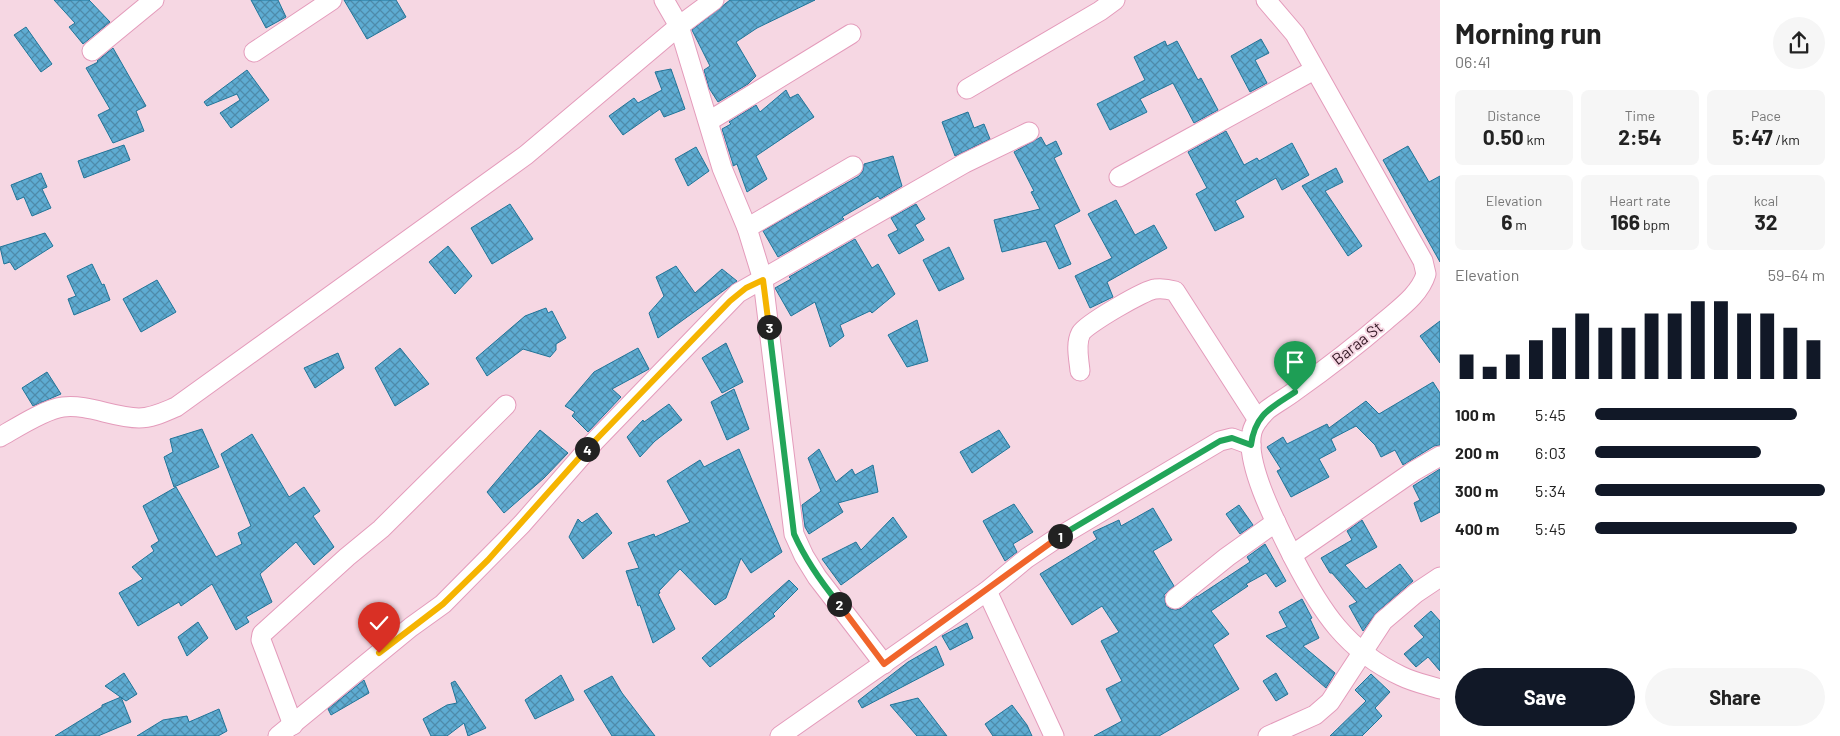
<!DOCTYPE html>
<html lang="en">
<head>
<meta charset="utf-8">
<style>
  :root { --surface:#fff; --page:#f6f6f6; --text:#222; --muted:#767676; --accent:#111827 }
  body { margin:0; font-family:Barlow,sans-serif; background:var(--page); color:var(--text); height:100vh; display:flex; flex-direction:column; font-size:19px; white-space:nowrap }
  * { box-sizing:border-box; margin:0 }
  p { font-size:16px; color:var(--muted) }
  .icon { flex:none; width:28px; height:28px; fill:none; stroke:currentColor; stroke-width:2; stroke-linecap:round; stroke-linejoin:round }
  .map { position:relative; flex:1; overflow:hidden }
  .drawer { display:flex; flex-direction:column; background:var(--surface); width:400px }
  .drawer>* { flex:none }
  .pin { position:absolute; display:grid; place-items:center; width:42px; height:42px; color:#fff; margin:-51px -21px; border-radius:50% 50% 50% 0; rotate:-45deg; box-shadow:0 0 5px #0007 }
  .pin .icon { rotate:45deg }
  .km { position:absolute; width:25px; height:25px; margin:-12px; border-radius:50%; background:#222; color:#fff; font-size:14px; line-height:25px; text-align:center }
  .round { display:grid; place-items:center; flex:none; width:52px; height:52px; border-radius:26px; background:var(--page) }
  .head { display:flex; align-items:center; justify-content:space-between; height:85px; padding:0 15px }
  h1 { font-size:28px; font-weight:700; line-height:38px }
  .stats { display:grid; grid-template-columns:repeat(3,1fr); gap:8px; height:85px; padding:5px 15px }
  .stats div { display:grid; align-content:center; border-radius:8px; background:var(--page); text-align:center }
  .stats b { font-size:21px; font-weight:700 }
  .stats small { font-size:14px; font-weight:400 }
  .stats p { font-size:14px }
  .chart { height:140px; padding:10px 15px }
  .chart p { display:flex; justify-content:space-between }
  .chart svg { width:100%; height:90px; margin-top:5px; stroke:var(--accent); stroke-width:6 }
  .button { display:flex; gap:10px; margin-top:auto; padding:10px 15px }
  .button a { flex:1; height:58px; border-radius:30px; background:var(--accent); color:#fff; font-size:20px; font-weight:700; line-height:58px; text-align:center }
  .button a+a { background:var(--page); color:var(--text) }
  ul { padding:0 15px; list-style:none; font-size:16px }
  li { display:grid; grid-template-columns:80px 60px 1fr; align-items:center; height:38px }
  li i { height:12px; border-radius:6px; background:var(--accent) }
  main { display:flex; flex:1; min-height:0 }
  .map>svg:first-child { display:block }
  .building { fill:url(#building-cross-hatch); stroke:#217498 }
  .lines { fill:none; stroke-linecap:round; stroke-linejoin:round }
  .minor-casing { stroke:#e49bbb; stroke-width:21 }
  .minor { stroke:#fff; stroke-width:19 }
  .split-1-casing { stroke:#fff; stroke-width:10 }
  .split-2-casing { stroke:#fff; stroke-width:10 }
  .split-3-casing { stroke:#fff; stroke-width:10 }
  .split-4-casing { stroke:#fff; stroke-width:10 }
  .split-5-casing { stroke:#fff; stroke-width:10 }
  .split-1 { stroke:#22a559; stroke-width:6 }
  .split-2 { stroke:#f0652b; stroke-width:6 }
  .split-3 { stroke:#22a559; stroke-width:6 }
  .split-4 { stroke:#f5b400; stroke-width:6 }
  .split-5 { stroke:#f5b400; stroke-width:6 }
  .labels { text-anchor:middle; stroke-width:4; stroke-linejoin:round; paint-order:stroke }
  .street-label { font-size:16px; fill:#341825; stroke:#f6d7e3 }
</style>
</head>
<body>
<main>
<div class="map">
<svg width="1440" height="736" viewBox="0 0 1440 736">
  <defs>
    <pattern id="building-cross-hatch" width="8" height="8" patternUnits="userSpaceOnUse" patternTransform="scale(1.25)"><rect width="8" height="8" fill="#5eacd2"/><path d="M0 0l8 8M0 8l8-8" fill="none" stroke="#4e8baa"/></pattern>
  </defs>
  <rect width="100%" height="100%" fill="#f6d7e3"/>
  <g class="building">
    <polygon points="54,0 89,0 110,22 83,44 69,27 75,23"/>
    <polygon points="251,0 278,0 286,17 266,28"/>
    <polygon points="344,0 396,0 406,17 367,39"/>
    <polygon points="730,0 815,0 757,28 736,42 756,76 748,84 718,102 709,88 704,70 710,66 692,30"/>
    <polygon points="26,27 52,64 41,72 14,35"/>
    <polygon points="1261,39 1269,53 1255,60 1267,83 1250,92 1231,56"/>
    <polygon points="1165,41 1167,46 1177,41 1198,80 1201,78 1218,110 1194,123 1173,83 1140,99 1147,112 1110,130 1097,104 1145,80 1134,57"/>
    <polygon points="113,48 146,106 136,111 144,131 113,143 98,115 110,109 86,68 98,62 97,61"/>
    <polygon points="671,69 685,109 664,117 660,109 623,135 609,116 634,98 638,103 662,90 655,72"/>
    <polygon points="247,70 269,100 231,128 220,113 240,100 237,94 207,106 204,102"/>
    <polygon points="786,90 790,98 798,94 814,117 756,156 767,179 747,192 737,164 733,166 733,164 722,129 731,124 729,122 756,105 760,112"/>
    <polygon points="968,112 974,128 984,124 990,139 955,156 942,122"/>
    <polygon points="1226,131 1244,165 1257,158 1259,161 1292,143 1309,175 1282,190 1276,178 1235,201 1244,217 1215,231 1196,194 1207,188 1188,152"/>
    <polygon points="1041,137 1046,146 1056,141 1062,154 1054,158 1080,211 1054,225 1071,264 1059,269 1046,241 1002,252 994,220 1040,209 1031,192 1034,191 1014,152"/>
    <polygon points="124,145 130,160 84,178 78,161"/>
    <polygon points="1408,146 1429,182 1440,176 1440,262 1383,160"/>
    <polygon points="696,147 709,171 688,186 675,159"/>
    <polygon points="893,156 902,186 880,199 878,196 842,217 844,219 778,257 763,231 859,176 863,171 864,164"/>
    <polygon points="1336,168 1343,182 1325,191 1362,246 1348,256 1302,186"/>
    <polygon points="41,173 47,187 42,189 51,208 32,216 24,197 17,200 11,185"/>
    <polygon points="1116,200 1135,235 1154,225 1167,248 1107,282 1113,297 1090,308 1075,276 1112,258 1088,214"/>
    <polygon points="510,204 533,239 492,264 471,228"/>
    <polygon points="916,204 925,219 915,225 924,240 899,254 888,235 898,230 891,218"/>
    <polygon points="45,233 53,246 15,270 10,262 4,264 0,247"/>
    <polygon points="855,239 872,268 878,264 895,294 872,313 870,311 840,325 844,336 830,347 815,302 791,316 775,288 791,279 789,277"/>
    <polygon points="448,246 472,276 455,294 429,262"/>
    <polygon points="949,247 964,279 939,291 923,260"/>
    <polygon points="92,264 102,285 104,284 110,300 74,315 68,299 76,296 67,276"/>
    <polygon points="676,266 695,293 722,269 737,281 658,338 649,313 664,296 656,277"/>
    <polygon points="157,280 176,312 141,332 123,299"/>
    <polygon points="546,308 548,313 552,311 566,338 556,344 556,350 550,357 523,349 487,376 476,358 525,316"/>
    <polygon points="917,320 928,361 907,367 888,335"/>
    <polygon points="1440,321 1440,363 1420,336"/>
    <polygon points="726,343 743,382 722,393 702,358"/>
    <polygon points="400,348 429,384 395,406 375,368"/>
    <polygon points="638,348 649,369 612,389 621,397 588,432 572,416 575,412 565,406 594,372"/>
    <polygon points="338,353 344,368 315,388 304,368"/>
    <polygon points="47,372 61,394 33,406 22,388"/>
    <polygon points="1433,382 1440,393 1440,445 1434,446 1403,465 1395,450 1381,457 1375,445 1356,426 1331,439 1336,450 1319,459 1329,477 1291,497 1277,471 1281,469 1267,447 1283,437 1287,444 1327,424 1329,428 1366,401 1379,414"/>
    <polygon points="734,389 749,429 727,440 711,402"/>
    <polygon points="669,404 682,420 655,441 640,457 627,437 643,420 644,422"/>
    <polygon points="202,429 219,467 174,487 164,457 173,452 170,439"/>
    <polygon points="540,430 568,453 544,478 504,513 487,492"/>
    <polygon points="999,430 1010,447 972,473 960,452"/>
    <polygon points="252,434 289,497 304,487 320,511 313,516 334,547 314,565 296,542 260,574 272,602 246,617 249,622 236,630 212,584 181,606 179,602 138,626 119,593 143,579 132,567 154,551 151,546 159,541 143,506 176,487 216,557 242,544 238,533 251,526 221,454"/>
    <polygon points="739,449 782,552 751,573 741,558 726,598 715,605 680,569 659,591 660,593 658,594 675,629 653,643 640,605 638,606 626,571 639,568 628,543 654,534 655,537 690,522 667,481 700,460 704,467"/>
    <polygon points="819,449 836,482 852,469 855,475 873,465 878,492 838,503 843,512 809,534 805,527 802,505 821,491 808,458"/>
    <polygon points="1440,469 1440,512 1421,522 1414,503 1420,500 1413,486"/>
    <polygon points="1014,504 1033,532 1013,544 1017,552 1005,561 983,521"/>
    <polygon points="1239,505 1253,525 1240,534 1226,514"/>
    <polygon points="1153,508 1172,540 1153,551 1174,586 1164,595 1166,606 1171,609 1176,610 1182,608 1197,596 1197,597 1250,562 1247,557 1265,544 1286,581 1276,587 1266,573 1246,584 1248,586 1211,611 1229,634 1213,645 1239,689 1159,736 1094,736 1122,721 1106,689 1122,681 1101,641 1119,632 1102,606 1072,625 1040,574 1097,539 1093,532 1119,520 1121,526"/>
    <polygon points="597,513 612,533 583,559 569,537 578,519 582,523"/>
    <polygon points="893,517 907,537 841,585 822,559 856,542 861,550"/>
    <polygon points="1362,520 1377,547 1345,565 1366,589 1400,564 1413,581 1376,613 1363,631 1349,606 1357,602 1332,573 1330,573 1321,558 1352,540 1347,531"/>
    <polygon points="789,580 798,589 773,614 775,616 710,667 702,658"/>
    <polygon points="1302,599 1312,618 1310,619 1319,638 1303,646 1335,673 1326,688 1266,636 1287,627 1279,612"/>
    <polygon points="1431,611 1440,621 1440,671 1428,657 1416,667 1404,654 1424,637 1414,626"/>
    <polygon points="198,622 208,638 187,656 178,637"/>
    <polygon points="967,623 973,638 950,650 942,636"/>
    <polygon points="936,646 944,665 862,708 858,701 908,662"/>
    <polygon points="124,673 137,694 126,701 105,686"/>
    <polygon points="1276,673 1288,694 1276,701 1263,681"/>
    <polygon points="1371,674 1390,692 1375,708 1382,716 1362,736 1330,736 1366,701 1355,690"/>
    <polygon points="561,675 574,700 535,719 525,700"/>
    <polygon points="612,676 622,693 655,736 612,736 584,691"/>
    <polygon points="364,680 369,693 331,715 328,709"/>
    <polygon points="455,681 486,728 468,736 464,723 447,736 431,736 423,719 447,705 457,703 451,683"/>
    <polygon points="121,697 131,722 98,736 55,736 102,707 102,705"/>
    <polygon points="918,698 947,736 917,736 890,705"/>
    <polygon points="1012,705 1027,725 1032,736 993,736 985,724"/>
    <polygon points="219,709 227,731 218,736 137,736 163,720 187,716 189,722"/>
  </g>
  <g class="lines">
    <defs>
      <g id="minor">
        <polyline points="664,0 679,26 722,168 747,228 763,280 794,534 804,556 817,577 884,664"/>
        <path d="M1266 0 1295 34 1423 261 1426 274C1420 294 1400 308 1385 321 1356 346 1326 369 1295 391 1286 398 1276 403 1267 410 1261 416 1254 423 1252 432 1244 464 1279 529 1294 559 1321 611 1346 650 1401 676 1413 682 1427 685 1440 689"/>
        <polyline points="92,51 154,0"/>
        <polyline points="254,52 332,0"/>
        <polyline points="967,89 1100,11 1115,0"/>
        <polyline points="709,121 851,34"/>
        <polyline points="1119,177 1314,70"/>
        <polyline points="747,228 853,166"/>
        <path d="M1080 371C1079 359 1075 344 1081 333 1086 324 1145 290 1155 289 1162 288 1168 289 1175 291L1258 420"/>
        <path d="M0 437C16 428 45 409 63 407 88 404 114 418 139 418 152 418 164 412 176 407L526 155 679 26 714 0"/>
        <polyline points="1292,555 1414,471 1440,456"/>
        <polyline points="987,591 1054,736"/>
        <polyline points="1175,599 1227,557 1276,522"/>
        <polyline points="293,725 261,640 262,634 347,557 381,529 506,405"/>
        <polyline points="278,736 411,627 443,604 522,524 594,442 738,293 965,163 1029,132"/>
        <polyline points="780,736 987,591 1027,558 1057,538 1220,441 1232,438 1251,445"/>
        <polyline points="1268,736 1315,715 1330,702 1383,621 1416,593 1440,577"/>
      </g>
    </defs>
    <use href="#minor" class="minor-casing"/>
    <use href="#minor" class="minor"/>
  </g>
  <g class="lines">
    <defs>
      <path id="split-1" d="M1060 536 1220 441 1232 438 1251 445C1255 414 1271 408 1295 392"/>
      <polyline id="split-2" points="839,604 884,664 1060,536"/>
      <path id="split-3" d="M769 327 794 534C806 561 821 582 839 604"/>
      <polyline id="split-4" points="587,449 730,301 746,288 763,280 769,327"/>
      <polyline id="split-5" points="379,653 443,604 488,560 587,449"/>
    </defs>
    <use href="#split-1" class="split-1-casing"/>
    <use href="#split-2" class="split-2-casing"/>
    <use href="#split-3" class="split-3-casing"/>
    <use href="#split-4" class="split-4-casing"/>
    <use href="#split-5" class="split-5-casing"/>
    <use href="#split-1" class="split-1"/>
    <use href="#split-2" class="split-2"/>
    <use href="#split-3" class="split-3"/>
    <use href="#split-4" class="split-4"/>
    <use href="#split-5" class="split-5"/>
  </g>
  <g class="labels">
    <g class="street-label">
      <text transform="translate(1357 343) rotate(-38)" y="6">Baraa St</text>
    </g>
  </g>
</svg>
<div class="pin" style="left:1295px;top:392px;background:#1e9e55"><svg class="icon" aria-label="arrive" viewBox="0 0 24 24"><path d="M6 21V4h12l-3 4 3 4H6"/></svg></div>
<div class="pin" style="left:379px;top:653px;background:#d93025"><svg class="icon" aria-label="check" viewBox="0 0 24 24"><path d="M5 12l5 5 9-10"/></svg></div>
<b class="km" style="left:1060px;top:536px">1</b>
<b class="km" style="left:839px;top:604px">2</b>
<b class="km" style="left:769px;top:327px">3</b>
<b class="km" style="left:587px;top:449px">4</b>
</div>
<section class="drawer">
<div class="head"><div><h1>Morning run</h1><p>06:41</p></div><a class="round"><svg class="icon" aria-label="share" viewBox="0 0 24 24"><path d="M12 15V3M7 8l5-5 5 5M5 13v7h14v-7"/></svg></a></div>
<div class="stats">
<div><p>Distance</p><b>0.50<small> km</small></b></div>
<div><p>Time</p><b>2:54</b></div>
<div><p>Pace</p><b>5:47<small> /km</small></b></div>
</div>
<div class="stats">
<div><p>Elevation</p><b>6<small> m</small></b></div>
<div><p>Heart rate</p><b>166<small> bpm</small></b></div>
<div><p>kcal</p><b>32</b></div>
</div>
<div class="chart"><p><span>Elevation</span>59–64 m</p>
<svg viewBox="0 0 160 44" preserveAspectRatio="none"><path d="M5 44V32M15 44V38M25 44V32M35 44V25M45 44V19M55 44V12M65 44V19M75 44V19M85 44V12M95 44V12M105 44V6M115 44V6M125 44V12M135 44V12M145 44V19M155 44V25"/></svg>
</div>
<ul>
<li><b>100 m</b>5:45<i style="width:88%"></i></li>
<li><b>200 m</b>6:03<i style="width:72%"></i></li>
<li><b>300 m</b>5:34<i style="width:100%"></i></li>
<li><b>400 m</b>5:45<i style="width:88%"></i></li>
</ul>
<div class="button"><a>Save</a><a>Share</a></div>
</section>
</main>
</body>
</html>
